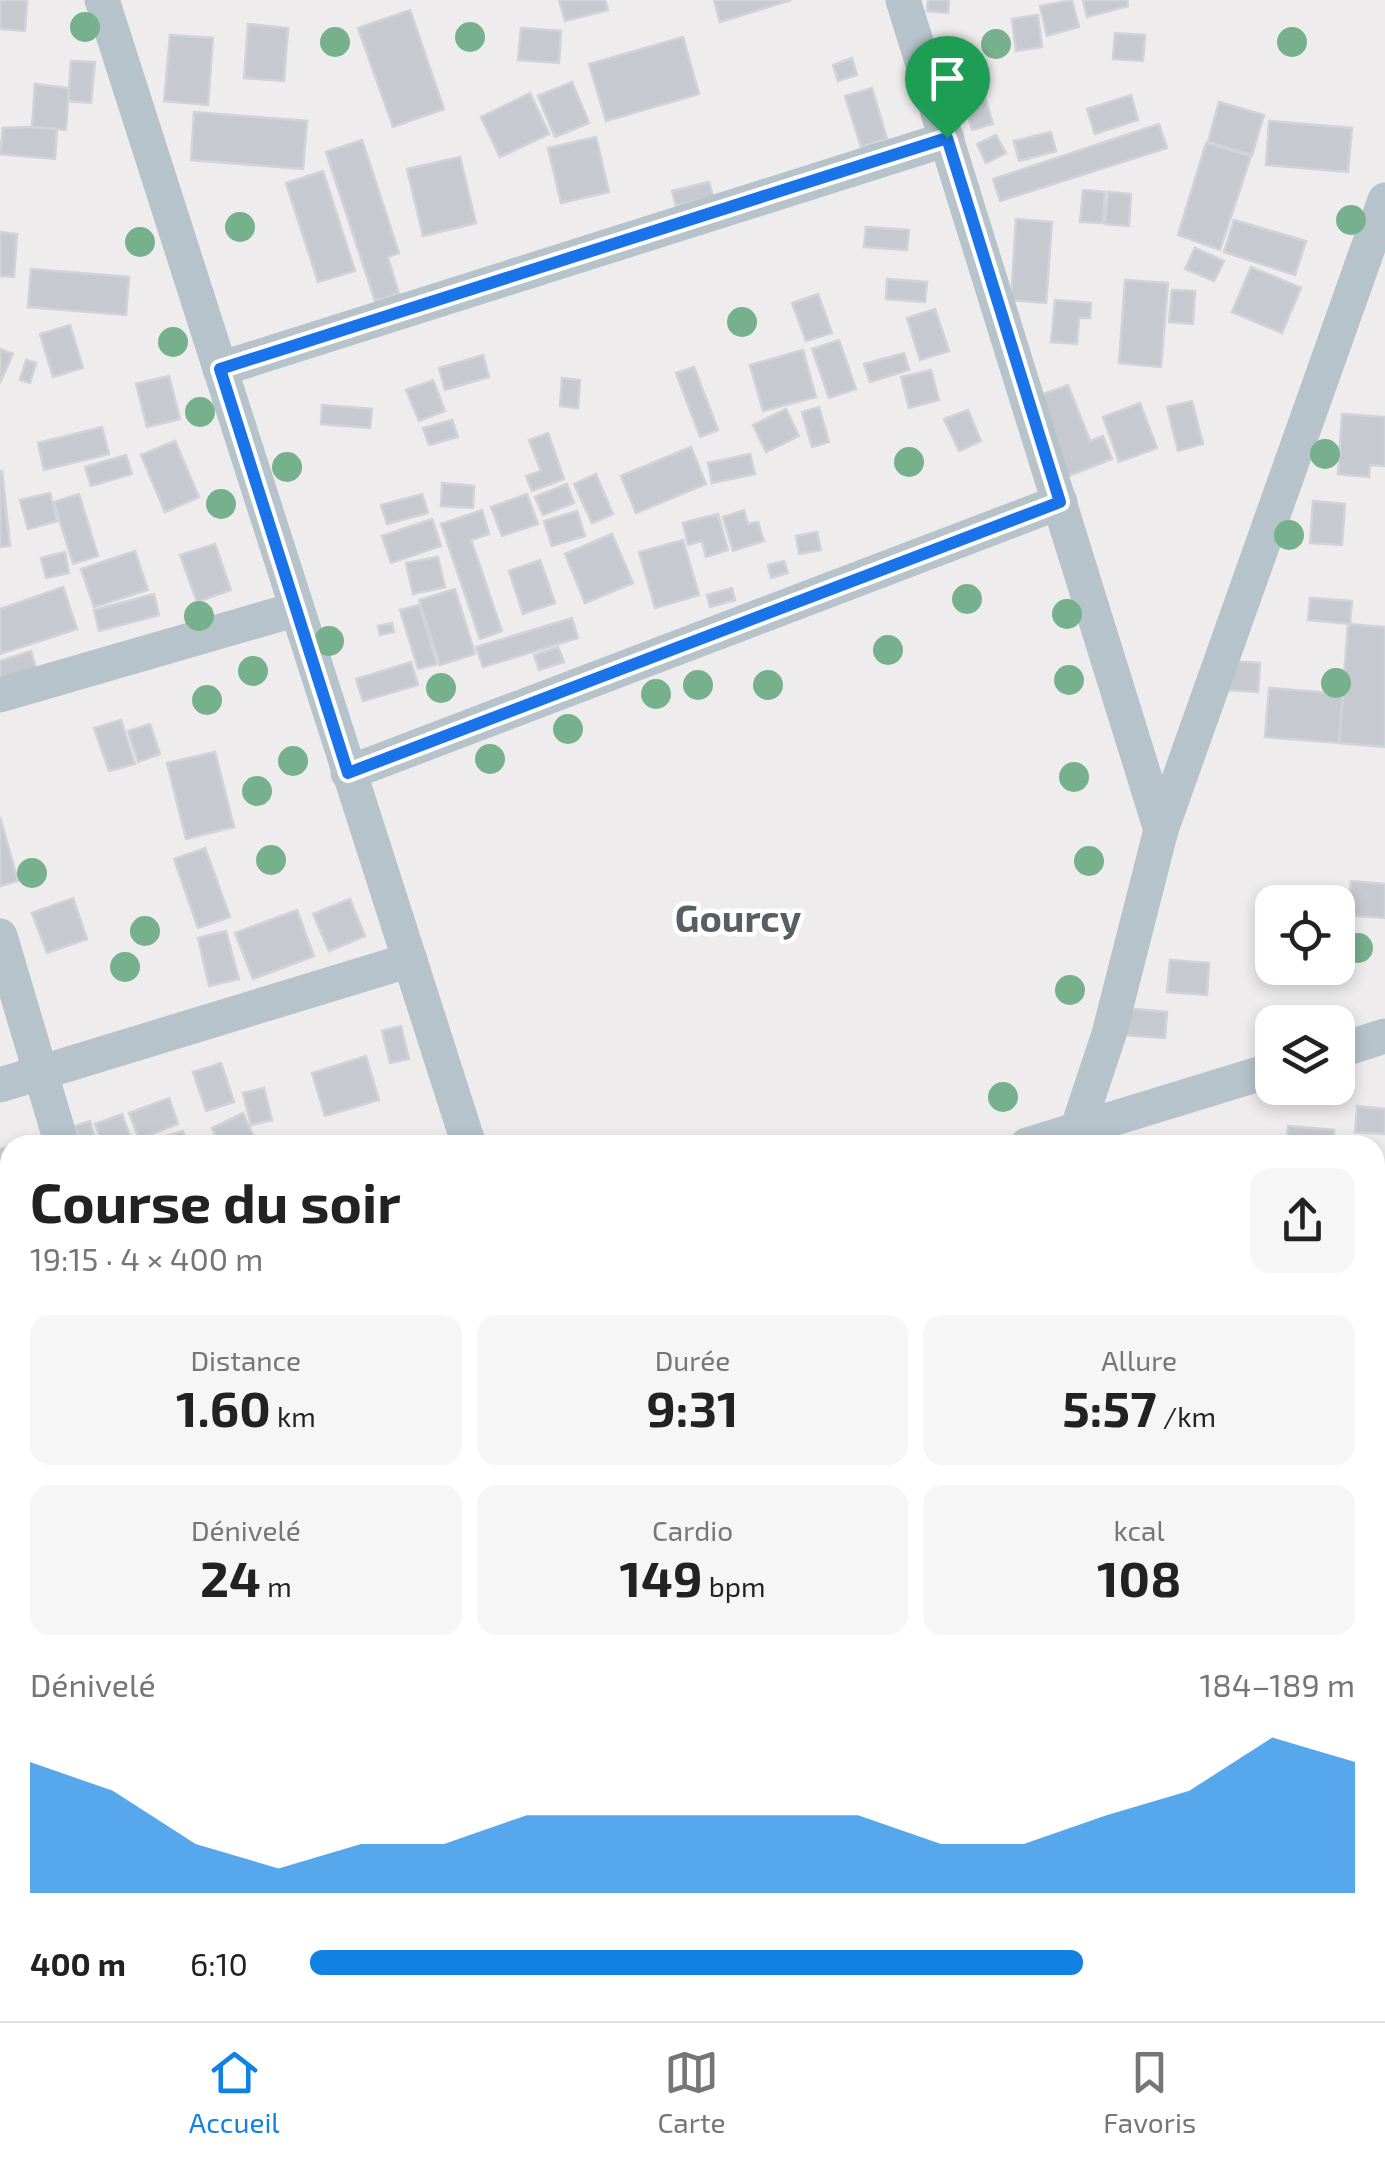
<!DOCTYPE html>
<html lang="fr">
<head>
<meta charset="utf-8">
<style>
  :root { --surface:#fff; --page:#f6f6f6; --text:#222; --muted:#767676; --line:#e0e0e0; --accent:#1182e4 }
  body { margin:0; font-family:"Exo 2",sans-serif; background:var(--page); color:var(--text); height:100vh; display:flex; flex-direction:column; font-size:38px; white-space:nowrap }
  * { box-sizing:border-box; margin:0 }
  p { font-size:32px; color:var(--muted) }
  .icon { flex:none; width:55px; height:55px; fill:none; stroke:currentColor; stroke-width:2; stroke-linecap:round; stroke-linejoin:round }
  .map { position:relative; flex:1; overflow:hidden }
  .panel { position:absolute; left:0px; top:1135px; width:1385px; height:888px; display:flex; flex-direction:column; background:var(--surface); border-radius:30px 30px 0 0; box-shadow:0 5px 15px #0003 }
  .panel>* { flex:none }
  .fabs { position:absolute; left:1255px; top:885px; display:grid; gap:20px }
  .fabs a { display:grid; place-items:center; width:100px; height:100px; border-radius:20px; background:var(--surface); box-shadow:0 5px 15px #0003; font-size:50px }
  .pin { position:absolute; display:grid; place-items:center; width:85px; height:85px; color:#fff; margin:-102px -42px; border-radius:50% 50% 50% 0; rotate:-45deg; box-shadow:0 0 10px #0007 }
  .pin .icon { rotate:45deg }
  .round { display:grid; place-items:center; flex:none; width:105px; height:105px; border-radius:20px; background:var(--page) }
  .summary { display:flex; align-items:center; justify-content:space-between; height:170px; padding:0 30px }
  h1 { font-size:55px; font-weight:700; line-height:75px }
  .stats { display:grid; grid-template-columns:repeat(3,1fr); gap:15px; height:170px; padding:10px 30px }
  .stats div { display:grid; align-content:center; border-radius:20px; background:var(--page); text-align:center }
  .stats b { font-size:50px; font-weight:700 }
  .stats small { font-size:28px; font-weight:400 }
  .stats p { font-size:28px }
  .chart { height:280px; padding:20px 30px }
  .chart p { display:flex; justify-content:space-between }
  .chart svg { width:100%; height:180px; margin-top:10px; fill:var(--accent); opacity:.7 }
  ul { padding:0 30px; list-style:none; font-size:32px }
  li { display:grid; grid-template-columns:160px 120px 1fr; align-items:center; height:75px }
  li i { height:25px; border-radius:12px; background:var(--accent) }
  .tabs { display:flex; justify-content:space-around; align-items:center; height:140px; border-top:2px solid var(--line); background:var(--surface); font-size:28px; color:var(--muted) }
  .tabs a { display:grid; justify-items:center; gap:5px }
  .tabs .on { color:var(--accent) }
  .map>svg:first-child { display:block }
  .building { fill:#c6cad0; stroke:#d0d3d9; stroke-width:2.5 }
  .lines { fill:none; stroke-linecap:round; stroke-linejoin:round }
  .minor { stroke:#b7c3cb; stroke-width:35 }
  .tree { fill:#76b08d }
  .route-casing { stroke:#fff; stroke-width:20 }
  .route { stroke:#1a73e8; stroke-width:12 }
  .labels { text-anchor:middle; stroke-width:9; stroke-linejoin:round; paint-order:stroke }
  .district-label { font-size:38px; font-weight:bold; fill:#595e62; stroke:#fff }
</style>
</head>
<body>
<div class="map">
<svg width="1385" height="2021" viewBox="0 0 1385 2021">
  <rect width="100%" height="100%" fill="#efeced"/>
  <g class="building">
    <polygon points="0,0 27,0 25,31 0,29"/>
    <polygon points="559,0 605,0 608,10 565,21"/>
    <polygon points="714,0 791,0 720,22"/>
    <polygon points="928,0 949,0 948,13 927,11"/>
    <polygon points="1072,0 1079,27 1047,36 1040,6"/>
    <polygon points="1083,0 1127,0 1128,6 1087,17"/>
    <polygon points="410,10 444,109 393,127 358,28"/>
    <polygon points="1038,15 1042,47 1016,51 1012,19"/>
    <polygon points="248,24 288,28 284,81 244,78"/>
    <polygon points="521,28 561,31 559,63 518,60"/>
    <polygon points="1115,33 1145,35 1143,61 1113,59"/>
    <polygon points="170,35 213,38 208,105 164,101"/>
    <polygon points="683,37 699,94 606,121 589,64"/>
    <polygon points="852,58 857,75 838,81 833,65"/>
    <polygon points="71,61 95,62 91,103 68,101"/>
    <polygon points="572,82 589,123 555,137 538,96"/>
    <polygon points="35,84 69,88 66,130 32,127"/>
    <polygon points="872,88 887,139 861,147 845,96"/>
    <polygon points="530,93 549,134 500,157 481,117"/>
    <polygon points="1131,95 1138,120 1095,134 1087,109"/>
    <polygon points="985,97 993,124 972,130 964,102"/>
    <polygon points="1219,102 1264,115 1252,155 1208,142"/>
    <polygon points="194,112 307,121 303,169 191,160"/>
    <polygon points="1269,121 1352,128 1348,172 1266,165"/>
    <polygon points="1159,124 1167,148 1000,201 993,179"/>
    <polygon points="32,127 57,129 55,159 0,154 3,128"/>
    <polygon points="1051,132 1056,151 1019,161 1014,141"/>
    <polygon points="996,135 1006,153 986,163 977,144"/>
    <polygon points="596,137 609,192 561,203 548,148"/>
    <polygon points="362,140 399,253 388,257 399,294 375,301 326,152"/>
    <polygon points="1206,143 1251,156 1220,250 1178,235"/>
    <polygon points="460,157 476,223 423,236 407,169"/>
    <polygon points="323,171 355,271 318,282 286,183"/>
    <polygon points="709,182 713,196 676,206 672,191"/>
    <polygon points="1083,190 1105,192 1103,223 1080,222"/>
    <polygon points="1108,192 1131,194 1129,226 1105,224"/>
    <polygon points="1016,219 1052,222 1046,303 1011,300"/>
    <polygon points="1234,220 1306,241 1295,275 1224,252"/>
    <polygon points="866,227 909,230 907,250 864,247"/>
    <polygon points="0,232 17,234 14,277 0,276"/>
    <polygon points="1195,248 1224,261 1214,281 1185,269"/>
    <polygon points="1251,267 1301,288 1282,333 1232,312"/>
    <polygon points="31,269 129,277 126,315 28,307"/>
    <polygon points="887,279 927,282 925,302 886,299"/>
    <polygon points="1125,280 1168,283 1161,367 1119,363"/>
    <polygon points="1172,290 1195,291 1193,324 1169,322"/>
    <polygon points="818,294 832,333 806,341 792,303"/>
    <polygon points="1055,300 1091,303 1090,318 1079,318 1077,344 1051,342"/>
    <polygon points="935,309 949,351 920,360 907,318"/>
    <polygon points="70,325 83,368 53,377 40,334"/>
    <polygon points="839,340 856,389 829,398 812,349"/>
    <polygon points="0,349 13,354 0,383"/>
    <polygon points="803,350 816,397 763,411 750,365"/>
    <polygon points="904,353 909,370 870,382 864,364"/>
    <polygon points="483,355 489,377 445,390 439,368"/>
    <polygon points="26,360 36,363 30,383 20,380"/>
    <polygon points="694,367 718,430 700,437 676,373"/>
    <polygon points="931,370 939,400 909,408 901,377"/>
    <polygon points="169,376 180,419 147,427 136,384"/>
    <polygon points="562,378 580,380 578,408 560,406"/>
    <polygon points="433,380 445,411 419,421 406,390"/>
    <polygon points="1068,385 1090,441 1103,436 1112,459 1058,480 1030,399"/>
    <polygon points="1192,401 1203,444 1178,451 1167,407"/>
    <polygon points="1140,403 1157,448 1119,462 1103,417"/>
    <polygon points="322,405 372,409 370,428 321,424"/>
    <polygon points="819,407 829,442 812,447 802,412"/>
    <polygon points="786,409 799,436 766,452 753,425"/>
    <polygon points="968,410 981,441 959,451 944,419"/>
    <polygon points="1342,414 1385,417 1385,466 1370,465 1369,477 1338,474"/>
    <polygon points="452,420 458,437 429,445 423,428"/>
    <polygon points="102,427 109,454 44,470 38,443"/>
    <polygon points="548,433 564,479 532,491 526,476 541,471 529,440"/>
    <polygon points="175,441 199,497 165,512 141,455"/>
    <polygon points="691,447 706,484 636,513 621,476"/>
    <polygon points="750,454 755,474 712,483 708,463"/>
    <polygon points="126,455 132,474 91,486 85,467"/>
    <polygon points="2,471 10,546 0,547 0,472"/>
    <polygon points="596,474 613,514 592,523 574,484"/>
    <polygon points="442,483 474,486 473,508 441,506"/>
    <polygon points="567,484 574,503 543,515 535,497"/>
    <polygon points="50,493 57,521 28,529 20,500"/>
    <polygon points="79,494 98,556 73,564 54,502"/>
    <polygon points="422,494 428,513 387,524 381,505"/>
    <polygon points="527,494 538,524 502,536 491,507"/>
    <polygon points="1313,501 1345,504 1342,545 1310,543"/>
    <polygon points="482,510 489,534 471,540 502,631 480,639 441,524"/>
    <polygon points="744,510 748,524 758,522 764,541 733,551 723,517"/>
    <polygon points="577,511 585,536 552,546 544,521"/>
    <polygon points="718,514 728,550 706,557 702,541 688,545 683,523"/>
    <polygon points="432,519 441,546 391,563 382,536"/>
    <polygon points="817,532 821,550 799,554 796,536"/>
    <polygon points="612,534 633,583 585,603 565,554"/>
    <polygon points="683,540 699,595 655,608 639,552"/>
    <polygon points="215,544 231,590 197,602 180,555"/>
    <polygon points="135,551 148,590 94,607 81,569"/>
    <polygon points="65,552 69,573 46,578 41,558"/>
    <polygon points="438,557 445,587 413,594 406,563"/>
    <polygon points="540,560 555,603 523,614 509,571"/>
    <polygon points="784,561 788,573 771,578 768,565"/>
    <polygon points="63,587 77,629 0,654 0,609"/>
    <polygon points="732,588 735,600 710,607 707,595"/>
    <polygon points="455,589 475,654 440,665 419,600"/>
    <polygon points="154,594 159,615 99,631 94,610"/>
    <polygon points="1310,598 1352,601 1350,624 1308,620"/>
    <polygon points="419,605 437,664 418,669 400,610"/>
    <polygon points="572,618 578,638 483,667 476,647"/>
    <polygon points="392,623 394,632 380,635 378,626"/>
    <polygon points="1348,624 1385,627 1385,747 1339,743"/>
    <polygon points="558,647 564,662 539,670 534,655"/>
    <polygon points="31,651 36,668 0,680 0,661"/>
    <polygon points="1230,661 1260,663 1258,692 1227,690"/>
    <polygon points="411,662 418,685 363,701 356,679"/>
    <polygon points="1269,688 1343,694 1339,743 1265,737"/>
    <polygon points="121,720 135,764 109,771 94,728"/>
    <polygon points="150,724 160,754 138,762 128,731"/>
    <polygon points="215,752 234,827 186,839 167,763"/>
    <polygon points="0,817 18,881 0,886"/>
    <polygon points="205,848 230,917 198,928 174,859"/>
    <polygon points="1351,881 1385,884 1385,918 1348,915"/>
    <polygon points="73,898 87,939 47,953 32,913"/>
    <polygon points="350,899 365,936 329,951 313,914"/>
    <polygon points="297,910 314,956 253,979 235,933"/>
    <polygon points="226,931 239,979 209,986 198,938"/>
    <polygon points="1170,960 1209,963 1207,995 1167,992"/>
    <polygon points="1125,1008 1167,1012 1165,1038 1123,1035"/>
    <polygon points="401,1026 409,1059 390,1063 382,1031"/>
    <polygon points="366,1056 379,1100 325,1116 312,1073"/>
    <polygon points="221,1063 234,1102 206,1111 193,1072"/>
    <polygon points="264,1088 272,1120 251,1125 243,1093"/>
    <polygon points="169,1098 178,1124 139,1139 129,1113"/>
    <polygon points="1357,1106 1385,1109 1385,1134 1355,1132"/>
    <polygon points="243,1113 253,1135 233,1145 220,1145 212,1128"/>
    <polygon points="122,1114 133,1145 103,1145 95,1124"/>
    <polygon points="90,1121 97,1145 81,1145 75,1126"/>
    <polygon points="1288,1126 1334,1130 1333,1145 1287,1145"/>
    <polygon points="183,1131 187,1145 170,1145 167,1136"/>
    <polygon points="411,1139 445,1142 445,1145 410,1145"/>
    <polygon points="10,1146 10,1162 2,1164 0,1149"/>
    <polygon points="10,1184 10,1205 0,1208 0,1186"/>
    <polygon points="1385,1251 1385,1279 1376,1281 1381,1306 1375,1307 1375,1254"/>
    <polygon points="1375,1366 1385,1367 1385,1406 1375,1405"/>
    <polygon points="1385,1560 1385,1572 1375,1575 1375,1562"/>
    <polygon points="6,1661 10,1690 0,1693 0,1663"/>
    <polygon points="1375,1885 1385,1886 1385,1911 1375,1910"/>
    <polygon points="1377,1949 1385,1949 1385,1974 1375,1973"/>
    <polygon points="1375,1998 1385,1999 1384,2021 1346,2021 1347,2012 1375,2012"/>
    <polygon points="155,2012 198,2012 202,2021 152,2021 149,2015"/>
    <polygon points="427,2012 442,2012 442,2021 426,2020"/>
    <polygon points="504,2012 526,2012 528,2021 507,2021"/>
    <polygon points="655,2012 693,2012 692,2021 654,2021"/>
    <polygon points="777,2012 791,2012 792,2019 779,2021"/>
    <polygon points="1206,2012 1231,2012 1230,2019 1206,2017"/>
    <rect x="1241" y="2012" width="17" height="9"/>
  </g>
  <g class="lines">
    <g class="minor">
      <polyline points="102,0 469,1145"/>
      <polyline points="903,0 1161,830"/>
      <polyline points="220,369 947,139"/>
      <polyline points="0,695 297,609"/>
      <polyline points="348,773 1060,502"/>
      <polyline points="0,936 62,1145"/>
      <polyline points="1338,1051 1385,1036"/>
      <polyline points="0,1085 410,960"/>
      <polyline points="1078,1127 1109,1034 1161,830 1385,200"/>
      <polyline points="1027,1145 1272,1070"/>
      <polyline points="1375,1437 1385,1434"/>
      <polyline points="0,1485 10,1482"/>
      <polyline points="1375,1841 1385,1838"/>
      <polyline points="0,1882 10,1879"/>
      <polyline points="753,2012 756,2021"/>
      <polyline points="829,2021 855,2012"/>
    </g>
  </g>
  <g class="tree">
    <circle cx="85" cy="27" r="15"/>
    <circle cx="470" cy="37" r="15"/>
    <circle cx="335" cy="42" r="15"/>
    <circle cx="1292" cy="42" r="15"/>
    <circle cx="996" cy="44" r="15"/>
    <circle cx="1351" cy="220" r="15"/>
    <circle cx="240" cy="227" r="15"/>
    <circle cx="140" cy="242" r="15"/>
    <circle cx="742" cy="322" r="15"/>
    <circle cx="173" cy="342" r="15"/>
    <circle cx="200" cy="412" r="15"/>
    <circle cx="1325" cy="454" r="15"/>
    <circle cx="909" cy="462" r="15"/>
    <circle cx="287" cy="467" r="15"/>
    <circle cx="221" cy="504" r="15"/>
    <circle cx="1289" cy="535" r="15"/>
    <circle cx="967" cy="599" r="15"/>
    <circle cx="1067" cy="614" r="15"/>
    <circle cx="199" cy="616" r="15"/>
    <circle cx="329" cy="641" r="15"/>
    <circle cx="888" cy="650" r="15"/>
    <circle cx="253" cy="671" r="15"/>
    <circle cx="1069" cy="680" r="15"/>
    <circle cx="1336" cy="683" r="15"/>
    <circle cx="698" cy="685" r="15"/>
    <circle cx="768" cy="685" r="15"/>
    <circle cx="441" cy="688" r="15"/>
    <circle cx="656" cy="694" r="15"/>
    <circle cx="207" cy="700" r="15"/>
    <circle cx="568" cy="729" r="15"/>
    <circle cx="490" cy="759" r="15"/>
    <circle cx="293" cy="761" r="15"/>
    <circle cx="1074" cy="777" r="15"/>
    <circle cx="257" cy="791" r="15"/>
    <circle cx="271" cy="860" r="15"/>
    <circle cx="1089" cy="861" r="15"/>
    <circle cx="32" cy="873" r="15"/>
    <circle cx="145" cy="931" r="15"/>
    <circle cx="1358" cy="948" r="15"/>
    <circle cx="125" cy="967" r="15"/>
    <circle cx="1070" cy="990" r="15"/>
    <circle cx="1003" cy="1097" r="15"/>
  </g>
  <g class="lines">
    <defs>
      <polygon id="route" points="947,138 1060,502 348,773 220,369"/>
    </defs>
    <use href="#route" class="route-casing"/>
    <use href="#route" class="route"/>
  </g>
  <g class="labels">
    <g class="district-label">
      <text x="738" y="932">Gourcy</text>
    </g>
  </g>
</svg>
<div class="fabs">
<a><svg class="icon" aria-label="locate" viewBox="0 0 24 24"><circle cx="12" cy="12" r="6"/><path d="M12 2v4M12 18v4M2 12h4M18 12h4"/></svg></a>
<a><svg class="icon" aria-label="layers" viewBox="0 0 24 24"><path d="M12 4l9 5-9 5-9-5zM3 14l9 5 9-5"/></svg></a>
</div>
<div class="pin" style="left:947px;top:138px;background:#1e9e55"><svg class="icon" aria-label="arrive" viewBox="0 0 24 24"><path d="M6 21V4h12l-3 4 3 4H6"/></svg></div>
<section class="panel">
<div class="summary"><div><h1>Course du soir</h1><p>19:15 · 4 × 400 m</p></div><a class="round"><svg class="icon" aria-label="share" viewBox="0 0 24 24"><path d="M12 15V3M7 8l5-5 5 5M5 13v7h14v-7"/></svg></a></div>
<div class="stats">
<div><p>Distance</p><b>1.60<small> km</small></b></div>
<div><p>Durée</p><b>9:31</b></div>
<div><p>Allure</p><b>5:57<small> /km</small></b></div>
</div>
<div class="stats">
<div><p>Dénivelé</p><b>24<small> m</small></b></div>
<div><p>Cardio</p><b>149<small> bpm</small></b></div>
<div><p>kcal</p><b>108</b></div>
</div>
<div class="chart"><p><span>Dénivelé</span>184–189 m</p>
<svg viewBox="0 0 160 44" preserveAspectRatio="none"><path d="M0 44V12L10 19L20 32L30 38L40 32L50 32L60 25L70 25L80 25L90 25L100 25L110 32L120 32L130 25L140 19L150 6L160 12V44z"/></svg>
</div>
<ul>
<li><b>400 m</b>6:10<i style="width:74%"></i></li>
</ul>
</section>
</div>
<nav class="tabs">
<a class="on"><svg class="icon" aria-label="home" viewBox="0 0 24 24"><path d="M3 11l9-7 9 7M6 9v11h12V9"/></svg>Accueil</a>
<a><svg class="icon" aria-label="map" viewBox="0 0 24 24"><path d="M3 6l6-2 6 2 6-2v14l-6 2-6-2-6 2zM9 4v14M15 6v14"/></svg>Carte</a>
<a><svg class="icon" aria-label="saved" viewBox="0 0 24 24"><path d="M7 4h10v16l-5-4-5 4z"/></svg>Favoris</a>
</nav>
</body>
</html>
